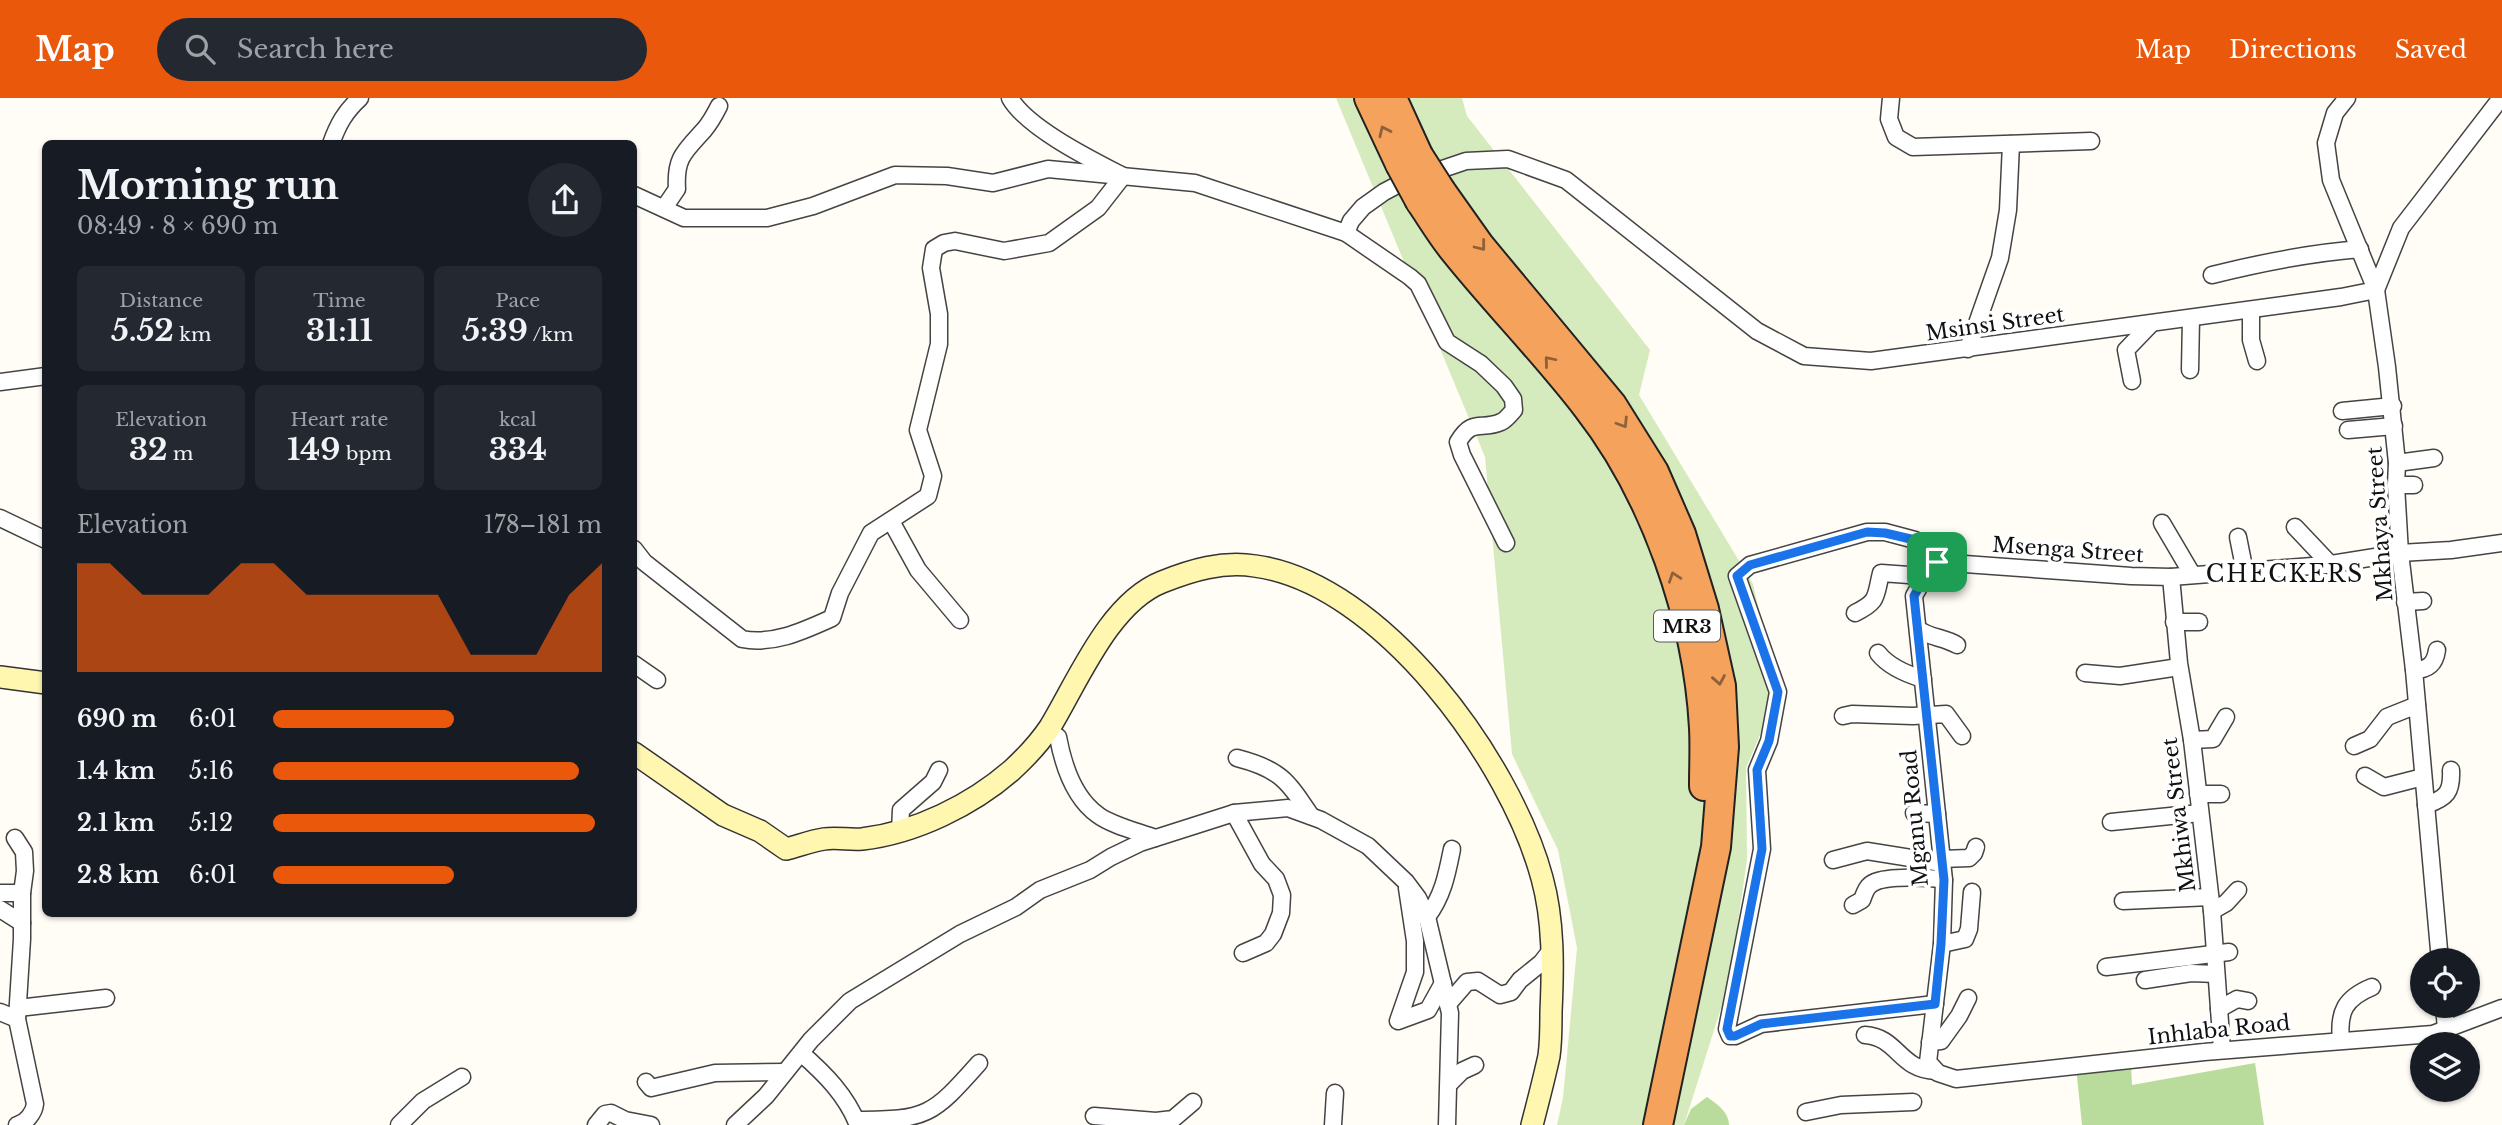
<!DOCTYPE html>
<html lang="en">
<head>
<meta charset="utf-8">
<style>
  :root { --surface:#171b24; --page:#242831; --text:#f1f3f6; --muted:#9ea1a6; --accent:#ea580c }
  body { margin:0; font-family:"Libre Baskerville",serif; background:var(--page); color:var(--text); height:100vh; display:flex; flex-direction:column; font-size:26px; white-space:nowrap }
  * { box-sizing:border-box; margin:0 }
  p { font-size:23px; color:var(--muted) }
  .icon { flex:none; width:38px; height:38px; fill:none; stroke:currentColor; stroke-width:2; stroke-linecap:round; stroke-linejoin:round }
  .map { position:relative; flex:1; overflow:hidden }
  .details { position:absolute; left:42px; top:42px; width:595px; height:777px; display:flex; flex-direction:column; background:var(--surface); border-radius:10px; box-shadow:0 2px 5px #0004 }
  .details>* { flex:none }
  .tools { position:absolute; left:2410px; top:850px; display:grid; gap:14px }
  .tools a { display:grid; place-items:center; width:70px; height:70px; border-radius:50%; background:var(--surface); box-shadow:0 2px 5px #0004; font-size:35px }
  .pin { position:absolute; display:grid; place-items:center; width:60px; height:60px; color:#fff; margin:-30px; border-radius:14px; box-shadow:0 4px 10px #0006 }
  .round { display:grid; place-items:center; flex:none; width:74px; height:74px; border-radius:37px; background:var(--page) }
  .overview { display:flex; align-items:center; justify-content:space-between; height:119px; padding:0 35px }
  h1 { font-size:38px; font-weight:800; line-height:52px }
  .stats { display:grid; grid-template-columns:repeat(3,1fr); gap:10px; height:119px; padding:7px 35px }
  .stats div { display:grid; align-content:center; border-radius:10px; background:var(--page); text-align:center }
  .stats b { font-size:30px; font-weight:800 }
  .stats small { font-size:19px; font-weight:400 }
  .stats p { font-size:19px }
  .chart { height:196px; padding:14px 35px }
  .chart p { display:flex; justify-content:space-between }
  .chart svg { width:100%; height:126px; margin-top:7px; fill:var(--accent); opacity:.7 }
  ul { padding:0 35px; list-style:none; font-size:23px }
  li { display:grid; grid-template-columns:112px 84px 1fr; align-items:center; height:52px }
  li i { height:18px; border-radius:9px; background:var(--accent) }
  header { display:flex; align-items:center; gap:42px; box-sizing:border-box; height:98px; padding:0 35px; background:var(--accent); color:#fff }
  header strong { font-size:33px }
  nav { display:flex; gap:38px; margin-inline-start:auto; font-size:24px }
  .search { width:490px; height:63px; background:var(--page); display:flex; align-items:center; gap:18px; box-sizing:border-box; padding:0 24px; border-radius:38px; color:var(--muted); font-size:26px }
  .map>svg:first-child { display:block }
  .green { fill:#d5ebbd }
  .forest { fill:#b9dc9c }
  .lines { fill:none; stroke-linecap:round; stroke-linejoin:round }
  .minor-casing { stroke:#444; stroke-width:19 }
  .secondary-casing { stroke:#333; stroke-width:24 }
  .motorway-casing { stroke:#222; stroke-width:32 }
  .minor { stroke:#fff; stroke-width:16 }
  .secondary { stroke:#fff6b0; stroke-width:21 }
  .motorway { stroke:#f5a25d; stroke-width:28 }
  .motorway-bridge-casing { stroke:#222; stroke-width:32; stroke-linecap:butt }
  .motorway-bridge { stroke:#f5a25d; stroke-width:28 }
  .oneway { stroke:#8e613b }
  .route-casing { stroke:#fff; stroke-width:14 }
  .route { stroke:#1a73e8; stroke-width:9 }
  .labels { text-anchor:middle; stroke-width:7; stroke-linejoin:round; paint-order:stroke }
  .shield { fill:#fff; stroke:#585858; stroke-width:2 }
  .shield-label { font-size:19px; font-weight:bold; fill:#111 }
  .street-label { font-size:21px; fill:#111; stroke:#fff }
  .neighbourhood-label { font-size:23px; letter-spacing:2px; fill:#111; stroke:#fff }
</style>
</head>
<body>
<header>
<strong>Map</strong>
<div class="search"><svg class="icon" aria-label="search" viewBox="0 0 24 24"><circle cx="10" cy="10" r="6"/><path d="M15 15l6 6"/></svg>Search here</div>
<nav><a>Map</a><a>Directions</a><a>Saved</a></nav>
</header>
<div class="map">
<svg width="2502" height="1027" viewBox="0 0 2502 1027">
  <rect width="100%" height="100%" fill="#fffdf5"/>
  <polygon class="green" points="1336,0 1462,0 1467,18 1650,252 1639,297 1753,486 1778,594 1746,670 1747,762 1729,885 1684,1027 1557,1027 1563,1000 1577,850 1558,752 1512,656 1485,359"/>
  <g class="forest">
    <polygon points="2255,965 2264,1027 2082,1027 2076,969 2131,967 2132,987"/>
    <path d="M1707 999C1717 1006 1729 1014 1729 1027H1684L1691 1011Z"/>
  </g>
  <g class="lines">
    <defs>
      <g id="minor">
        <polyline points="1891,0 1889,21 1896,39 1913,49 2091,43"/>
        <polyline points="2347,0 2335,15 2326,45 2331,82 2376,192 2387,269 2397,365 2396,387 2400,455 2414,572 2440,863"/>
        <path d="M331 46C338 26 345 14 360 0"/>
        <path d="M634 97 684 120H767L813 108 895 77 947 78 993 85 1048 71 1195 85 1346 135 1410 179 1418 186 1447 244 1481 266 1504 288 1513 301 1514 312C1510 316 1506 322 1501 324 1481 333 1473 319 1458 344L1462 357 1506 445"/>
        <path d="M664 110 677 91C675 60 684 54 704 32 710 25 715 16 719 8"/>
        <polyline points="1346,135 1351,123 1363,109 1384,94 1401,85 1466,63 1508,61 1566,82 1757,233 1804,258 1871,263 2341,199 2376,192"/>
        <path d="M2212 177C2260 165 2310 155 2360 151"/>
        <polyline points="2376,192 2401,130 2501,0"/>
        <polyline points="2251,212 2251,242 2257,263"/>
        <polyline points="1968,251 2000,160 2008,112 2011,46"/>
        <polyline points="2190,272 2191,220"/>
        <polyline points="2132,283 2126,252 2151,226"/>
        <polyline points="0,284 46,278"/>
        <polyline points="2342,313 2393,308"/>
        <polyline points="2348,332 2394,328"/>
        <polyline points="2397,365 2434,360"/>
        <polyline points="2396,387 2414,387"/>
        <polyline points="0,420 46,442"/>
        <polyline points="891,423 918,472 960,522"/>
        <polyline points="2162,425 2192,476"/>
        <polyline points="2295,429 2330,466"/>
        <polyline points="2238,439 2245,474"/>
        <path d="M634 451 644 464 742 541C774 547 803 533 832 520L840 495 871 435 928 398 933 378 918 332 939 246V216L931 170 934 151 944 145 955 143 1004 153 1049 145 1098 110 1123 78C1092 62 1027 30 1010 0"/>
        <polyline points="1937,464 1927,475 1914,498 1944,782 1942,846 1928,964 1938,975 1956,981 2204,954 2433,936 2502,910"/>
        <polyline points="2171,479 2179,565 2192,642 2212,813 2222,952"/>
        <polyline points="2405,504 2423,503"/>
        <path d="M1855 515C1879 503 1875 499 1881 475L1909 477 1923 482"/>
        <polyline points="2174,524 2199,524"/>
        <path d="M1918 531C1930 540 1944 539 1957 547"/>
        <path d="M1878 555C1889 569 1906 576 1923 581"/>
        <polyline points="634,566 657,582"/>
        <path d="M2414 572C2428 572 2435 566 2437 552"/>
        <polyline points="2085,575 2120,578 2179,569"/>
        <polyline points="1843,618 1852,616 1913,618 1946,616 1962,638"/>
        <path d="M1048 632 1058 639C1063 666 1074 700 1098 717 1111 727 1139 734 1155 740"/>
        <polyline points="2192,642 2213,641 2226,619"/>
        <polyline points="2354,648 2370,641 2387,619 2417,607"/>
        <path d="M1237 660C1280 671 1287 682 1311 718"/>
        <polyline points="2365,678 2384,689 2423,679"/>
        <polyline points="2198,696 2221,696"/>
        <path d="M2426 707C2447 700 2452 694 2451 672"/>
        <polyline points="1234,715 1262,766 1276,781 1282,797 1281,815 1273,836 1266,845 1243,855"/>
        <polyline points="1914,715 1937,716"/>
        <polyline points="2111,724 2200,715"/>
        <polyline points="900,733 901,712 933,684 939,672"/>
        <path d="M15 740 24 754 25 773 22 795V841L17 921 35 1006C34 1015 26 1025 17 1027"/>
        <polyline points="1941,761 1969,760 1974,755 1976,749"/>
        <polyline points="1833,762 1867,753 1942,765"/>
        <polyline points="1407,790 1415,843 1415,874 1398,923 1428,912 1443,885"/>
        <polyline points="0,795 22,795"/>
        <polyline points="2123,803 2210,799"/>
        <path d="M1853 807 1862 802C1865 794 1867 787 1875 784 1888 778 1929 779 1944 782"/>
        <polyline points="0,811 22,825"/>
        <polyline points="2212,813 2226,805 2238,792"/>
        <path d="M1427 819C1443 798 1447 776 1452 751"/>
        <polyline points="1942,846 1965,841 1969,831 1972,794"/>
        <polyline points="2106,869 2229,854"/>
        <polyline points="2145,882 2191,875 2216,876"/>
        <polyline points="1448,906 1467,884 1478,883 1500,897 1511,894 1520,882 1541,865 1552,851"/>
        <polyline points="1935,906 1761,926 1735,938 1730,938 1727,931 1762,751 1757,672 1769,643 1778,594 1737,478 1750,467 1867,434 1885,434 1915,442 1937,464 2131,478 2171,479 2325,467 2400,455 2451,452 2502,445"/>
        <polyline points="2444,908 2446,931"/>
        <polyline points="18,910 106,900"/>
        <polyline points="2219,911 2237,901 2248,903"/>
        <polyline points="0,914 17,921"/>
        <path d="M1865 937C1898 939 1899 972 1936 973"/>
        <path d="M2341 942C2338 914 2345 900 2372 889"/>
        <polyline points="1930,944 1941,943 1959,918 1968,900"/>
        <path d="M801 955C825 976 846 997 858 1027"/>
        <polyline points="646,984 651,990 715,975 785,974"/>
        <polyline points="1450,985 1462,973 1475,967"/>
        <polyline points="1806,1014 1841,1007 1913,1004"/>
        <polyline points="1094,1018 1156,1023 1173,1021 1193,1004"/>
        <path d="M856 1022C927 1022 932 1018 979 965"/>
        <polyline points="399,1027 423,1003 462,979"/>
        <polyline points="596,1027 605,1016 611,1015 625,1022 651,1027"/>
        <polyline points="735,1027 766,998 811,942 850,903 960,836 1016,809 1040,792 1090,772 1111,759 1140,745 1234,715 1288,710 1321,722 1368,748 1406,784 1418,800 1427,819 1450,915 1447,1027"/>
        <polyline points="1333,1027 1335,995"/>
      </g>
      <g id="secondary">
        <polyline points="0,579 46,585"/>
        <path d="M634 655 723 717 760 733 786 751C798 748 811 743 824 741 836 739 849 742 862 741 915 735 972 707 1012 672 1025 660 1040 644 1050 629 1078 583 1109 505 1162 484 1192 472 1222 463 1255 468 1382 485 1511 664 1542 780 1554 823 1553 870 1551 914 1551 928 1551 944 1549 958 1544 981 1538 1004 1532 1027"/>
      </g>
      <g id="motorway">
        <polyline points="1369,0 1400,66"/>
        <polyline points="1392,0 1418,57"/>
        <polyline points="1441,93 1480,148 1612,307 1654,374 1681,436 1704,511 1721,588 1724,649 1716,749 1658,1027"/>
        <path d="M1420 103C1431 119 1441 136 1453 151 1496 205 1545 254 1587 309 1655 396 1698 520 1704 630 1705 649 1704 669 1704 688"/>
      </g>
    </defs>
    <use href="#minor" class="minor-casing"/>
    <use href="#secondary" class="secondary-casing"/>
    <use href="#motorway" class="motorway-casing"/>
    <use href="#minor" class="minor"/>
    <use href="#secondary" class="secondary"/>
    <use href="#motorway" class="motorway"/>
    <defs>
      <g id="motorway-bridge">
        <polyline points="1418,57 1441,93"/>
        <polyline points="1400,66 1420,103"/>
      </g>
    </defs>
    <use href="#motorway-bridge" class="motorway-bridge-casing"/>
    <use href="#motorway-bridge" class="motorway-bridge"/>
  </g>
  <defs><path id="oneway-chevron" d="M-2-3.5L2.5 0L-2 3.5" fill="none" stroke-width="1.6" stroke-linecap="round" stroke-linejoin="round" transform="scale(1.75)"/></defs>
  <g class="oneway">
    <use href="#oneway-chevron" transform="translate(1384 33) rotate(-115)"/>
    <use href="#oneway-chevron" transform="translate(1481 148) rotate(52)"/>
    <use href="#oneway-chevron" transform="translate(1549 263) rotate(-130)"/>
    <use href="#oneway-chevron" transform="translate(1623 325) rotate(58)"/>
    <use href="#oneway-chevron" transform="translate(1674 479) rotate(-109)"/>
    <use href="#oneway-chevron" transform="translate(1719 582) rotate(80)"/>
  </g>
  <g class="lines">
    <defs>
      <polygon id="route" points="1867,434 1885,435 1915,442 1937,464 1927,475 1914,498 1944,782 1941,846 1935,906 1761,926 1735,938 1730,938 1727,931 1762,751 1757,672 1769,643 1778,594 1737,478 1750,467"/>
    </defs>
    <use href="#route" class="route-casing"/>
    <use href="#route" class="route"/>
  </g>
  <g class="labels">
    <rect class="shield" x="1654" y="512.5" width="66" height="31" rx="5"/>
    <g class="shield-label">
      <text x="1687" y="535">MR3</text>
    </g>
    <g class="street-label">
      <text transform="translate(1995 226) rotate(-8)" y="7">Msinsi Street</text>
      <text transform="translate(2380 426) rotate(-94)" y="7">Mkhaya Street</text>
      <text transform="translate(2068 452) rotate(4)" y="7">Msenga Street</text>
      <text transform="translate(2179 717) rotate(-97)" y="7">Mkhiwa Street</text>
      <text transform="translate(1915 720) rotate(-95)" y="7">Mganu Road</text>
      <text transform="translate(2219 932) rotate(-6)" y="7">Inhlaba Road</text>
    </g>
    <g class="neighbourhood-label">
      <text x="2285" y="484">CHECKERS</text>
    </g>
  </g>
</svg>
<div class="tools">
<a><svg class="icon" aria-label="locate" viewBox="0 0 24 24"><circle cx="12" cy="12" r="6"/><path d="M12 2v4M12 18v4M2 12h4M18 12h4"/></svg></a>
<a><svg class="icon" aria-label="layers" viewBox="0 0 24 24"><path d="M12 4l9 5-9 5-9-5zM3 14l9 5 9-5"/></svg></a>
</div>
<div class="pin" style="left:1937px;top:464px;background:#1e9e55"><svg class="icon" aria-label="arrive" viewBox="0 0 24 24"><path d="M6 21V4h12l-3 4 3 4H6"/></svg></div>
<section class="details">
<div class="overview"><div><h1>Morning run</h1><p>08:49 · 8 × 690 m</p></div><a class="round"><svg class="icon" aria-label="share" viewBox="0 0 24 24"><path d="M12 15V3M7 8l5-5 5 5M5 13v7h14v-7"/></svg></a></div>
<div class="stats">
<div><p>Distance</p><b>5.52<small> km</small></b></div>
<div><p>Time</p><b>31:11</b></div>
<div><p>Pace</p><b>5:39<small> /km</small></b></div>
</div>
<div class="stats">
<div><p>Elevation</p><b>32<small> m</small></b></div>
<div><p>Heart rate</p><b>149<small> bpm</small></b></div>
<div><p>kcal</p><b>334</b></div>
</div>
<div class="chart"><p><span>Elevation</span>178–181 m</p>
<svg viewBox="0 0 160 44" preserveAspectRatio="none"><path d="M0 44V6L10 6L20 17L30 17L40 17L50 6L60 6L70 17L80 17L90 17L100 17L110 17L120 38L130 38L140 38L150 17L160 6V44z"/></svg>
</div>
<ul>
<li><b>690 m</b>6:01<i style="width:55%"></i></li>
<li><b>1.4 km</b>5:16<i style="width:93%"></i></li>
<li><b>2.1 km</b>5:12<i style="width:98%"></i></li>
<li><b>2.8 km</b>6:01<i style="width:55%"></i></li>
</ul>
</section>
</div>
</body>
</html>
